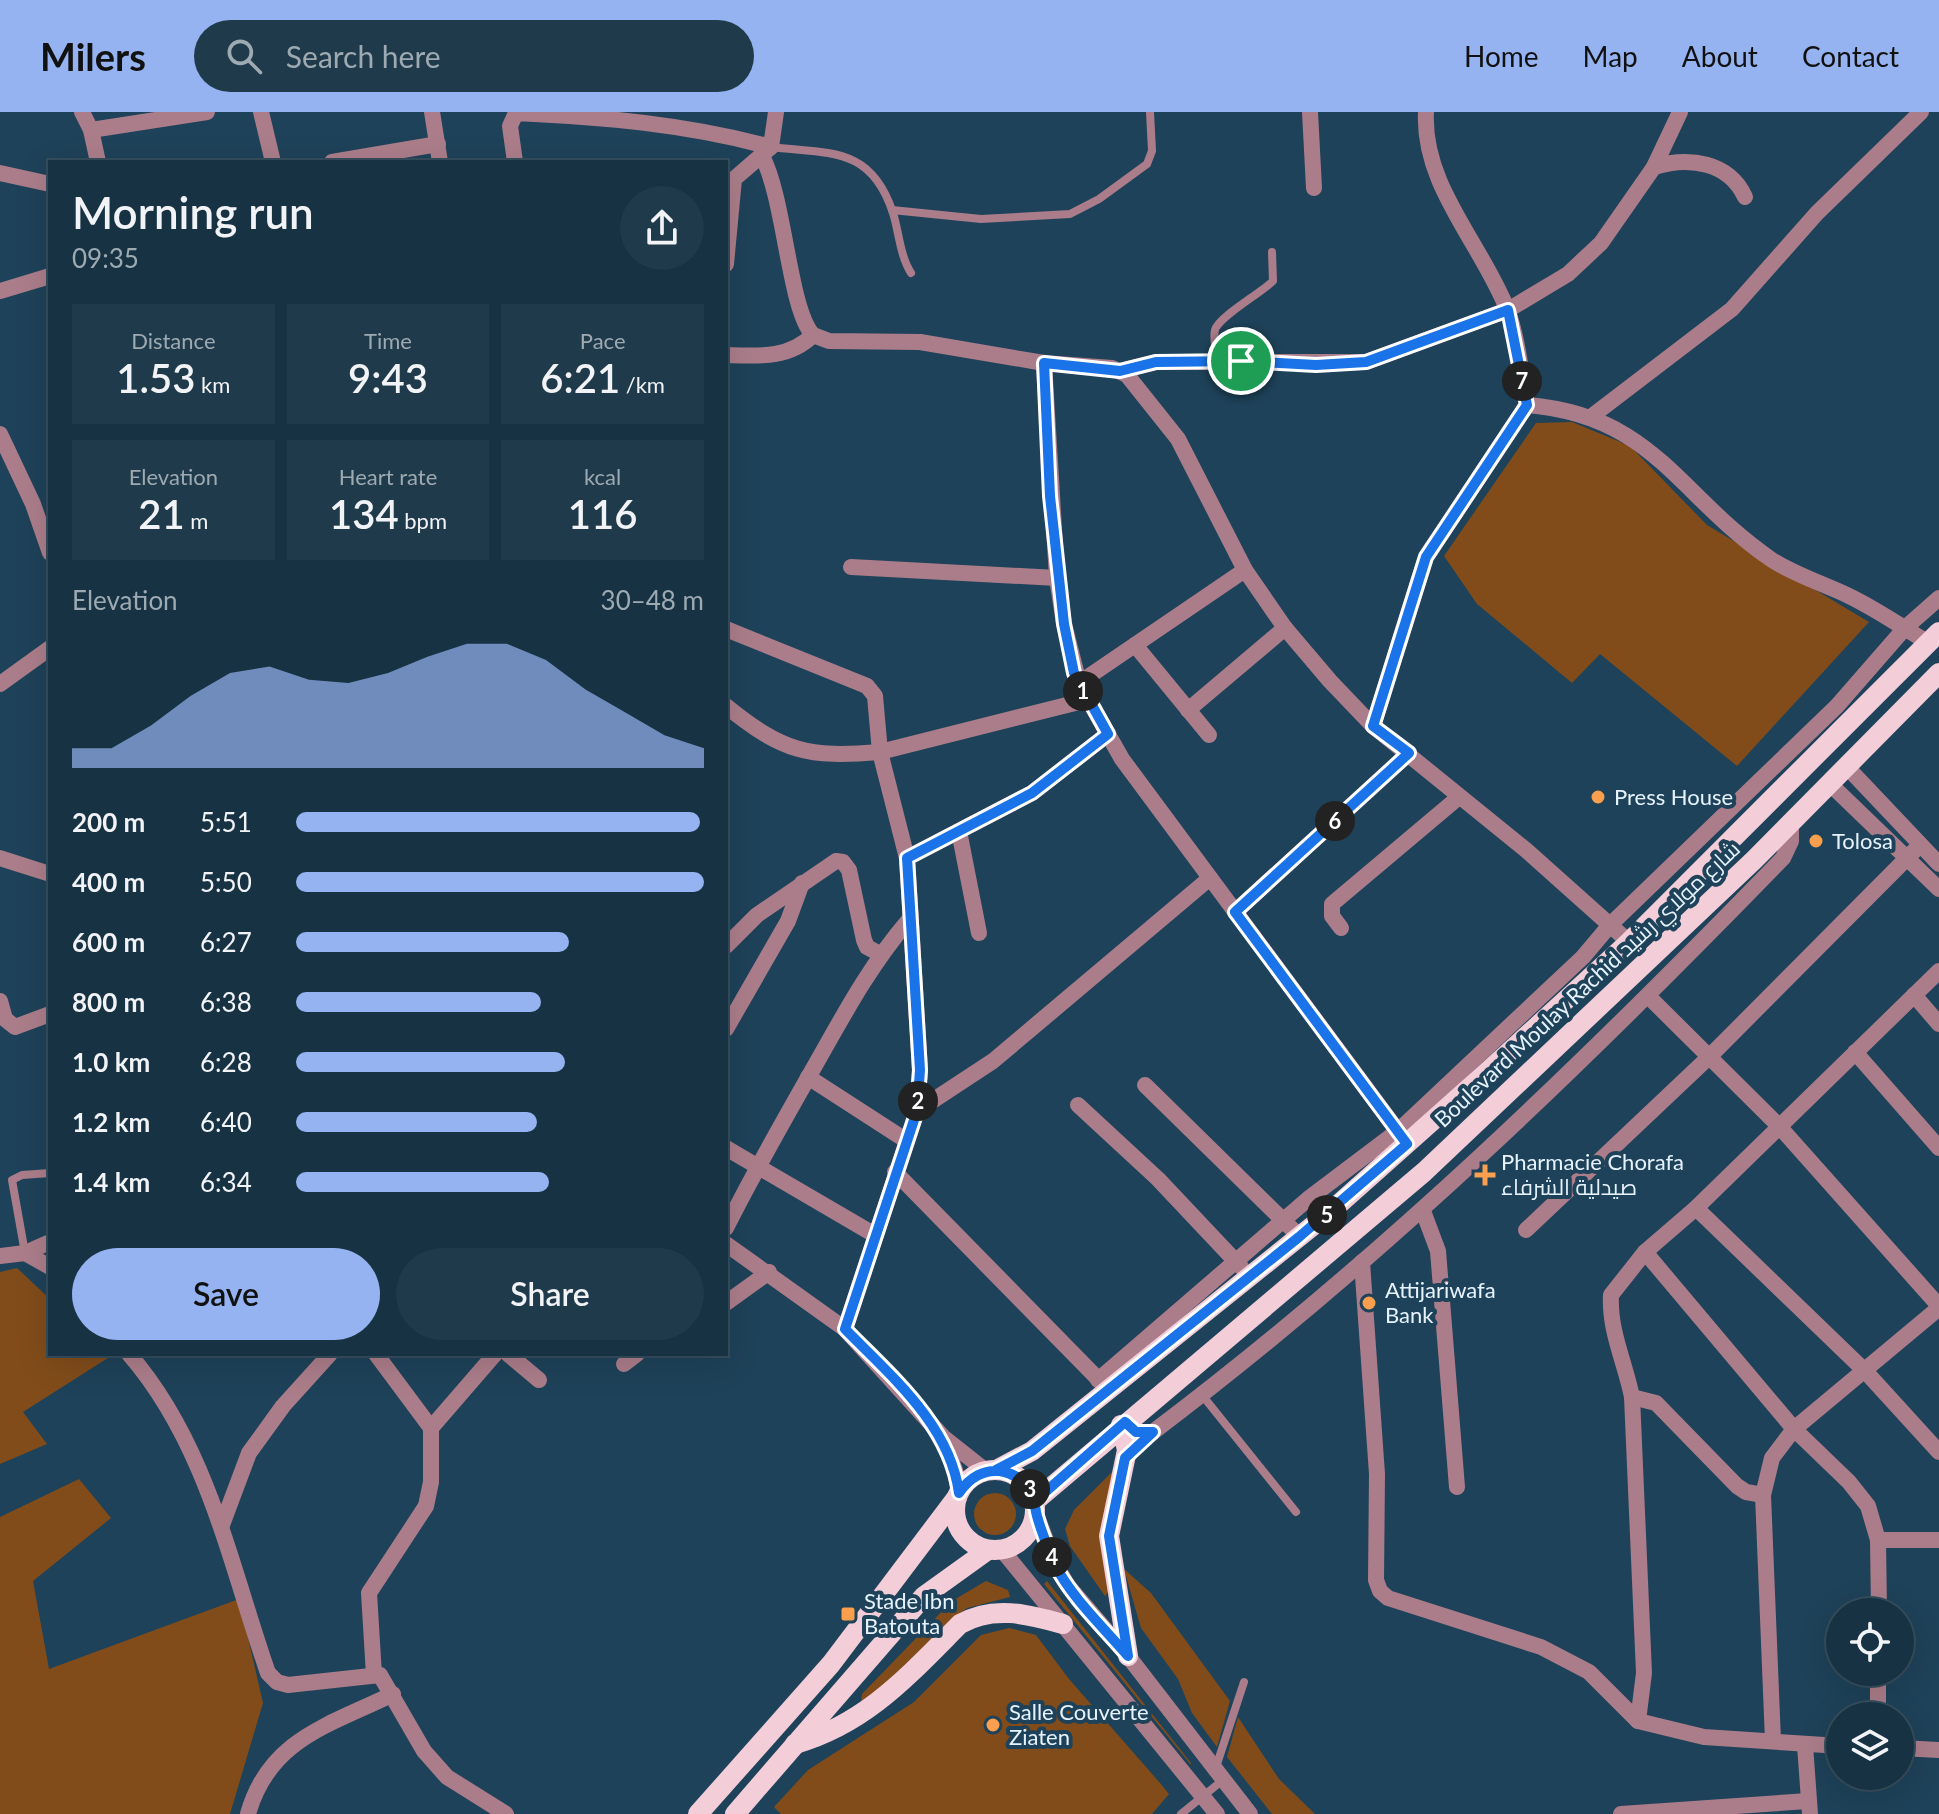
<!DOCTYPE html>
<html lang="en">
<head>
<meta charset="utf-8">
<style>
  :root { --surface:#163243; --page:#1f3a4a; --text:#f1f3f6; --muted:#9eaab2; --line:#354d5c; --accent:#95b2f1 }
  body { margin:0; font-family:Lato,Cairo,sans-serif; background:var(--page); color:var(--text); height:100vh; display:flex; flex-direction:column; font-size:30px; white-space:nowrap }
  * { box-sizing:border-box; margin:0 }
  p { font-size:26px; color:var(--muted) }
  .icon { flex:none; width:44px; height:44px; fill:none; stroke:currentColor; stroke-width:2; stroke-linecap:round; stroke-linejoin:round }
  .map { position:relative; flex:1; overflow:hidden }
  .details { position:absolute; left:48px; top:48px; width:680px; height:1196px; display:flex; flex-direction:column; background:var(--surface); border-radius:0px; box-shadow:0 8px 32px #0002,0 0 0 2px var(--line) }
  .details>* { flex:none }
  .tools { position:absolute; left:1826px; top:1486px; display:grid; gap:16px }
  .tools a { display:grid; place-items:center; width:88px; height:88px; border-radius:50%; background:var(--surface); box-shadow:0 8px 32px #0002,0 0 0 2px var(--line); font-size:40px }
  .pin { position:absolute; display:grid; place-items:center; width:68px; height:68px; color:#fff; margin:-34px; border:4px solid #fff; border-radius:50%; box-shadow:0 2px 8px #0007 }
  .km { position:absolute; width:40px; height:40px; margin:-20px; border-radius:50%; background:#222; color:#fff; font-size:22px; line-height:40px; text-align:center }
  .round { display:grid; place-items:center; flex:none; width:84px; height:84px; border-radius:42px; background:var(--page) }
  .head { display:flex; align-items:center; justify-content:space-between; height:136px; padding:0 24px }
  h1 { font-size:44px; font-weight:600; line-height:60px }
  .figures { display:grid; grid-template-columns:repeat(3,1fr); gap:12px; height:136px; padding:8px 24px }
  .figures div { display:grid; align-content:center; border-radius:0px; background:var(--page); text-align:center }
  .figures b { font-size:40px; font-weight:600 }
  .figures small { font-size:22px; font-weight:400 }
  .figures p { font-size:22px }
  .chart { height:224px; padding:16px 24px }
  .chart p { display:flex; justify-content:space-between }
  .chart svg { width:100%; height:144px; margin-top:8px; fill:var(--accent); opacity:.7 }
  .primary-button { display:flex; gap:16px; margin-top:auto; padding:16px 24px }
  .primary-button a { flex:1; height:92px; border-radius:48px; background:var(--accent); color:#111; font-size:32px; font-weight:600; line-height:92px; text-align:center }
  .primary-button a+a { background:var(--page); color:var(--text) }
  ul { padding:0 24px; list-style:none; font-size:26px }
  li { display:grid; grid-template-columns:128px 96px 1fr; align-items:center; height:60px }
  li i { height:20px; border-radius:10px; background:var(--accent) }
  header { display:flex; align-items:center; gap:48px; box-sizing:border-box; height:112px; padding:0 40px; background:var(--accent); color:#111 }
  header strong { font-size:38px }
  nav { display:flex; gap:44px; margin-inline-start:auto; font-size:28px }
  .search { width:560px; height:72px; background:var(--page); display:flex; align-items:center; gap:20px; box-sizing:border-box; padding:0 28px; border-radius:44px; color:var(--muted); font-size:30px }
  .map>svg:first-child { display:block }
  .green { fill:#814c1a }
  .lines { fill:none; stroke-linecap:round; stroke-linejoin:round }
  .service { stroke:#ab7d8a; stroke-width:8 }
  .minor { stroke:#ab7d8a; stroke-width:16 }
  .tertiary { stroke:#ab7d8a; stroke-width:16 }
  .primary { stroke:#f3cdd8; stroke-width:20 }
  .route-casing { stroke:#fff; stroke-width:16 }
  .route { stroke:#1a73e8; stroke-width:10 }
  .poi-dot { fill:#fa9f4e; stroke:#1e4259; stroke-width:3 }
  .labels { text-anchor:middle; stroke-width:8; stroke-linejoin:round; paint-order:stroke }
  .poi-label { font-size:22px; fill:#e7f3fc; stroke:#1e4259; text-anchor:start }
  .street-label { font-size:22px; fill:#e7f3fc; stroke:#1e4259 }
</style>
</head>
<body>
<header>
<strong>Milers</strong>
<div class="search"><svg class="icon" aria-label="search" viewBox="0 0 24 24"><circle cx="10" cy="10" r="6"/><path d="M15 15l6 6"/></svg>Search here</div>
<nav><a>Home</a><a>Map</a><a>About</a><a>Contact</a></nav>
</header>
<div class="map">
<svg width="1939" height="1702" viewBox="0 0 1939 1702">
  <rect width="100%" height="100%" fill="#1e4259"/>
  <g class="green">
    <polygon points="1572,310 1630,334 1707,413 1869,510 1737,654 1600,542 1572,571 1477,492 1444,444 1536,311"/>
    <polygon points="17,1156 50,1187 50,1242 111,1244 23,1300 47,1332 0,1352 0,1160"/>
    <polygon points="1116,1356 1109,1479 1105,1484 1070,1434 1065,1417 1074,1398"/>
    <polygon points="79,1367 111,1406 33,1469 49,1557 239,1487 263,1591 230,1702 0,1702 0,1405"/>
    <circle cx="995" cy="1402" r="21"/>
    <polygon points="1124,1457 1151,1481 1230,1589 1217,1635 1192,1601 1178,1567 1141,1516"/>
    <polygon points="986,1469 1008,1478 1010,1485 967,1496 955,1505 870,1591 861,1589 862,1582 952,1489"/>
    <polygon points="1047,1469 1191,1651 1191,1653 1044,1472"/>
    <polygon points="1009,1516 1036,1523 1069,1567 1160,1671 1169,1682 1152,1702 781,1702 774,1695 808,1658 914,1590 981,1523"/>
    <polygon points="1238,1605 1279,1667 1315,1702 1272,1702 1227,1645"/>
  </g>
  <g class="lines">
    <g class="service">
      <path d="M771 35C830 42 871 34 893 101 899 120 900 144 911 161"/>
      <polyline points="892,98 981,107 1070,102 1099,87 1147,52 1152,39 1150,0"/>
      <path d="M1217 250C1216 240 1213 227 1215 218 1218 205 1261 181 1273 169L1272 140"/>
      <polyline points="25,1141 12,1068 22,1063 50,1061"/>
      <polyline points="1202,1283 1296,1400"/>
      <polyline points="1216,1655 1244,1570"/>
      <polyline points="1181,1702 1223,1668"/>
    </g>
    <g class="minor">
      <polyline points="82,0 91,18 98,50"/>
      <polyline points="261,0 273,50"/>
      <polyline points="432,0 440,50"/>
      <polyline points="1310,0 1314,76"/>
      <polyline points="91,18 207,0"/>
      <path d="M762 44C785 87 789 198 813 223L829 229 920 230 1044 251 1112 256 1127 263 1178 327 1245 458 1285 516 1330 569 1373 614 1526 738 1629 830"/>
      <polyline points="332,50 438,32"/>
      <path d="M515 50 510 14 516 1C603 5 686 12 771 35"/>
      <path d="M1654 55C1689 44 1729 50 1745 85"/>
      <polyline points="0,61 50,72"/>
      <polyline points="726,152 734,67 771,35 776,0"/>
      <polyline points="0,179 50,164"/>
      <path d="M726 243C758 244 789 247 813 223"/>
      <polyline points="1044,251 1057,466 1064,512 1079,571 1122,647 1403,1026"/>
      <polyline points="1120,259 1156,250 1366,250 1508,198 1568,162 1601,131 1654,55 1680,0"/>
      <path d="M1527 293C1654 303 1678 384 1772 448 1795 463 1824 472 1849 484 1876 497 1902 515 1927 530"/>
      <polyline points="1592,304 1732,197 1817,101 1921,0"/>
      <polyline points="0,322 33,392 50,441"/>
      <polyline points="851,455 1057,466"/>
      <polyline points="726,517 867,574 875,584 880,640 1087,588"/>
      <polyline points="1135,533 1209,623"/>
      <polyline points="1079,571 1245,458"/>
      <polyline points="0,572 50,536"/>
      <path d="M726 594C783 640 807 646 880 640L907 746 920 958 917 999 845 1217"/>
      <polyline points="1188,598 1285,516"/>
      <path d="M1373 614 1426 445 1527 293C1521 262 1518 226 1507 197 1481 131 1422 73 1426 0"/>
      <polyline points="1846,654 1939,752"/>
      <polyline points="1829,671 1939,777"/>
      <polyline points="959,719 979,821"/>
      <polyline points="0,746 50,762"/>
      <polyline points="907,746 1032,681 1108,622"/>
      <polyline points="1235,800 1409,641"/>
      <polyline points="1341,816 1332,804 1332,792 1459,685"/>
      <polyline points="726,834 757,803 836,749 843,750 849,758 864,828 867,835 880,842"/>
      <polyline points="1914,883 1939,912"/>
      <polyline points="1649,885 1778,1013 1939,1194"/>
      <polyline points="0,889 5,907 15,915 50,902"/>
      <polyline points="726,917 788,809 802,771"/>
      <polyline points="1855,940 1939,1036"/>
      <polyline points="808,965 907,1029"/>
      <polyline points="1145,973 1293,1118"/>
      <polyline points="1078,993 1158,1067 1241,1155"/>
      <polyline points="917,999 993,949 1210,766"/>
      <polyline points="726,1036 875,1123"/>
      <polyline points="895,1060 1104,1273"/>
      <polyline points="1696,1096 1866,1260 1939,1340"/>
      <polyline points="1423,1099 1438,1139 1457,1375"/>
      <path d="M726 1116C752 1064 780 1015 809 964 840 910 867 857 908 809"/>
      <polyline points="1526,1118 1709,945 1920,733"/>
      <polyline points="726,1132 845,1217 943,1325 986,1359"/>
      <polyline points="1645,1140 1794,1317 1849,1370 1868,1394 1878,1428 1879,1500"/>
      <polyline points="25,1141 50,1130"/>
      <polyline points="0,1144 25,1141 50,1155"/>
      <polyline points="1362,1150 1377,1362 1376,1468 1380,1479 1388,1486 1541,1535 1589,1560 1638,1609 1704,1625 1840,1634"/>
      <polyline points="726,1191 769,1160"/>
      <path d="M129 1242C207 1332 230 1452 268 1561L277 1570 288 1573 380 1563 424 1639 447 1665 506 1702"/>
      <polyline points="376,1242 431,1316"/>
      <polyline points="508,1242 539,1268"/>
      <polyline points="624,1252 637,1242"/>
      <polyline points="1098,1268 1308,1087 1398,1019 1583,845 1610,813 1837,594 1905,516 1939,486"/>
      <polyline points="1632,1285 1656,1291 1737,1374 1746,1380 1763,1383"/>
      <path d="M1125 1310 1136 1320H1153C1381 1148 1585 950 1783 746L1791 729V710"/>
      <polyline points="943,1326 955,1358 959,1381"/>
      <polyline points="222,1413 249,1341 283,1294 330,1242"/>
      <polyline points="1878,1428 1939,1428"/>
      <polyline points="374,1563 369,1481 426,1394 431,1370 431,1316 495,1242"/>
      <polyline points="1878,1604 1878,1560"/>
      <path d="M1638 1609 1644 1561 1632 1285C1625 1250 1609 1219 1611 1183L1645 1140 1696 1096 1939 859"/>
      <polyline points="1773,1629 1763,1383 1772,1346 1794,1317 1939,1196"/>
      <polyline points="1805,1633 1810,1702"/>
      <polyline points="1900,1636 1939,1638"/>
      <path d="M248 1702C269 1627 330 1613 393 1582"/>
      <polyline points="1621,1702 1808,1689"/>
    </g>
    <g class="tertiary">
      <polyline points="1036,1402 1055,1452 1068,1474 1128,1544 1250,1702"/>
      <polyline points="1002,1438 1217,1702"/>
    </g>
    <g class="primary">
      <polyline points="1121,1313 1127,1338 1109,1424 1128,1544"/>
      <circle cx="995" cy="1398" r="40"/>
      <polyline points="996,1358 1032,1339 1330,1100 1486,961 1629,830 1939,520"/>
      <polyline points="1035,1389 1424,1060 1754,748 1939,561"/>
      <path d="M795 1632C866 1612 909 1563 960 1512 993 1493 1027 1502 1063 1512"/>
      <polyline points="698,1702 831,1552 957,1385"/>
      <polyline points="735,1702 924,1484 988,1438"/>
    </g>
  </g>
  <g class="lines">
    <defs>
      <path id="route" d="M1241 249 1156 250 1120 259 1044 251 1050 384 1064 512 1074 561 1108 622 1032 681 907 746 920 958 917 999 845 1217C891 1264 950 1313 959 1381 981 1348 1019 1353 1035 1389L1125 1310 1136 1320H1153L1125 1346 1109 1424 1128 1544C1103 1515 1071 1485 1054 1451 1048 1436 1041 1419 1037 1404 1034 1393 1035 1384 1028 1375 1020 1364 1009 1360 996 1358L1032 1339 1299 1125 1407 1032 1235 800 1409 641 1373 614 1426 445 1527 293 1508 198 1366 250 1316 253 1241 249"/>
    </defs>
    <use href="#route" class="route-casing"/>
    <use href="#route" class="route"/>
  </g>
  <g class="poi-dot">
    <circle cx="1598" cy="685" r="8"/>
    <circle cx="1816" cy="729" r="8"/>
    <path d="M1481 1051h8v8h8v8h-8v8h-8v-8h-8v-8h8z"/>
    <circle cx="1369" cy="1191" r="8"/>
    <rect x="840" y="1494" width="16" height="16" rx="4"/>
    <circle cx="993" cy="1613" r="8"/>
  </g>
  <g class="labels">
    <g class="poi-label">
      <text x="1614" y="693">Press House</text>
      <text x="1832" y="737">Tolosa</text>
      <text x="1501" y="1058">Pharmacie Chorafa<tspan x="1501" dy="25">صيدلية الشرفاء</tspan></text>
      <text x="1385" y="1186">Attijariwafa<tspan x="1385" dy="25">Bank</tspan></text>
      <text x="864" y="1497">Stade Ibn<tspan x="864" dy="25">Batouta</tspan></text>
      <text x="1009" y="1608">Salle Couverte<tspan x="1009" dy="25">Ziaten</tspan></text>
    </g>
    <g class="street-label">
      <text transform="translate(1587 872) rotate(-43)" y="8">Boulevard Moulay Rachid شارع مولاي رشيد</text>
    </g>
  </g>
</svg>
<div class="tools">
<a><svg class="icon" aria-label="locate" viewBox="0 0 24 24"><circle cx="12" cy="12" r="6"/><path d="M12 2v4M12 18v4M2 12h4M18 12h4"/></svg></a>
<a><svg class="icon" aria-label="layers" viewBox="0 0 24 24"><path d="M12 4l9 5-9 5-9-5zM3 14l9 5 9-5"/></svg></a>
</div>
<div class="pin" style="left:1241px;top:249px;background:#1e9e55"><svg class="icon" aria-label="arrive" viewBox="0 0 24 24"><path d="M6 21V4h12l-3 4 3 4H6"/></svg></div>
<b class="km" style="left:1083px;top:579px">1</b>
<b class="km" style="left:918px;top:989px">2</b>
<b class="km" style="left:1030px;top:1377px">3</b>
<b class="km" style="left:1052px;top:1445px">4</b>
<b class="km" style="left:1327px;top:1103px">5</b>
<b class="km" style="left:1335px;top:709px">6</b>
<b class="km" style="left:1522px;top:269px">7</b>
<section class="details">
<div class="head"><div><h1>Morning run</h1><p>09:35</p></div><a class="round"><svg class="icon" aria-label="share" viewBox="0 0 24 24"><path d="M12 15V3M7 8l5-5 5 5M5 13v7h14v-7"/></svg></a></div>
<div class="figures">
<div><p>Distance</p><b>1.53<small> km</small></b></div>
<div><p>Time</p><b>9:43</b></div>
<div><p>Pace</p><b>6:21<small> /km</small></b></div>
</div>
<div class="figures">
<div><p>Elevation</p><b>21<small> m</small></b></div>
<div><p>Heart rate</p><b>134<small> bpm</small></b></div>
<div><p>kcal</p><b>116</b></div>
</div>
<div class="chart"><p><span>Elevation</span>30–48 m</p>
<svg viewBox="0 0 160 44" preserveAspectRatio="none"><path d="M0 44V38L10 38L20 31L30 22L40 15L50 13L60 17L70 18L80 15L90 10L100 6L110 6L120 11L130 20L140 27L150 34L160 38V44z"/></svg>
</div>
<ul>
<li><b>200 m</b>5:51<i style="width:99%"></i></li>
<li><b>400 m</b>5:50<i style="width:100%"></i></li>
<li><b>600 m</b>6:27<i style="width:67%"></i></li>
<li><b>800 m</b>6:38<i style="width:60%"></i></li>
<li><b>1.0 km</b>6:28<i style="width:66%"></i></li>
<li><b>1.2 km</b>6:40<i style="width:59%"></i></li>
<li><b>1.4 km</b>6:34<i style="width:62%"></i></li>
</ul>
<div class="primary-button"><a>Save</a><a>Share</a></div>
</section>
</div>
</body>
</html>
